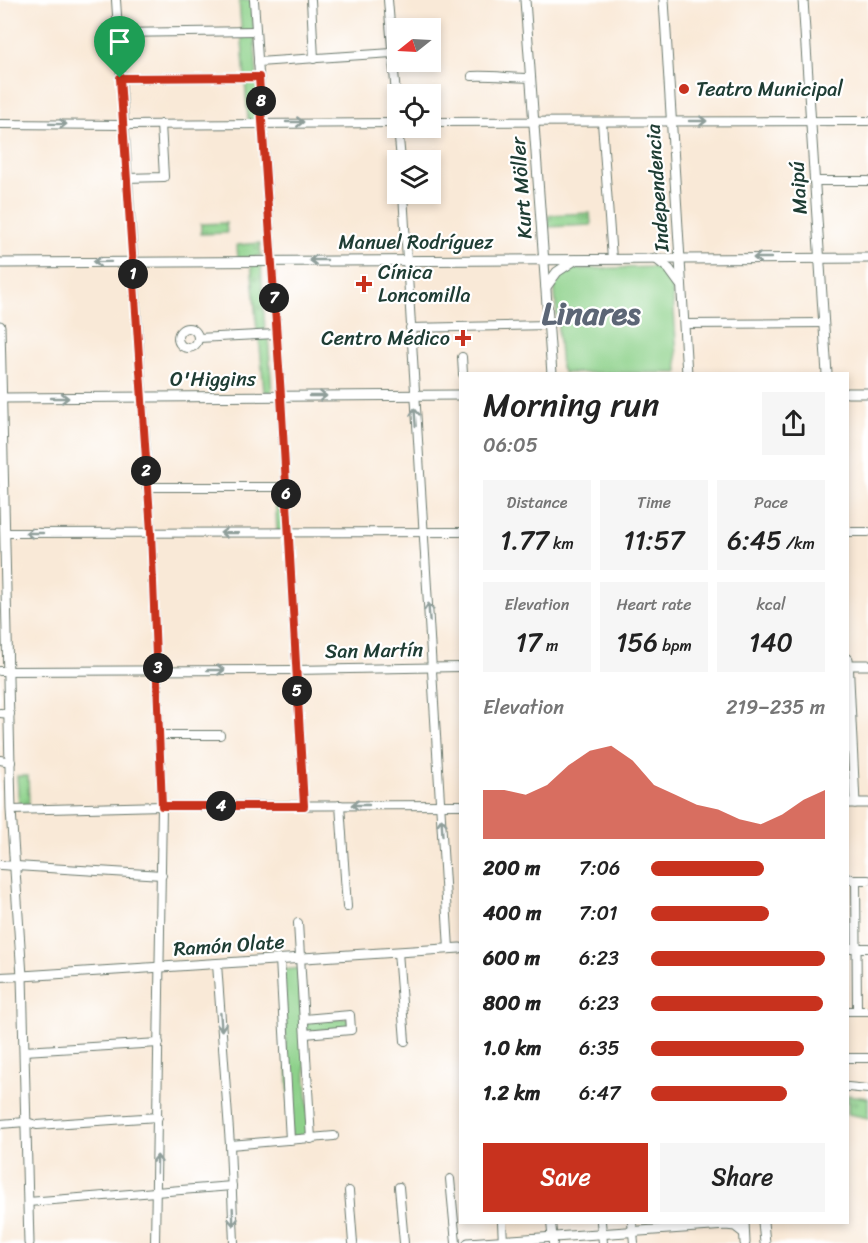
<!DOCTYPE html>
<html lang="en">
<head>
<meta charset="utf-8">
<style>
  :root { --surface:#fff; --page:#f6f6f6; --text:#222; --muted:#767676; --accent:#c8321e }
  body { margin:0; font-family:Sriracha,sans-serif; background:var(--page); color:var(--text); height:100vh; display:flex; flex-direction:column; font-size:22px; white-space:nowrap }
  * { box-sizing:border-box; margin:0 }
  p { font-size:20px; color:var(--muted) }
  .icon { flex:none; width:33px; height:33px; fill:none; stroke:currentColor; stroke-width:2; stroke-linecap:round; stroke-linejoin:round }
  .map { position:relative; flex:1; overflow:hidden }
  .details { position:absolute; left:459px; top:372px; width:390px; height:852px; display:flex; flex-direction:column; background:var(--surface); border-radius:0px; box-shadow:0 3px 9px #0003 }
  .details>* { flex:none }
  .needle { width:39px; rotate:252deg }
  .buttons { position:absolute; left:387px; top:18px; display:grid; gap:12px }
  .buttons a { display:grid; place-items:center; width:54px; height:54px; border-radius:0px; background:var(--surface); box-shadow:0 3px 9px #0003; font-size:30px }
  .pin { position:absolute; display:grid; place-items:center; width:51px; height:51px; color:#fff; margin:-62px -26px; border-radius:50% 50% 50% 0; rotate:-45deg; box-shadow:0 0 6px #0007 }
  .pin .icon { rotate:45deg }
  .km { position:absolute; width:30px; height:30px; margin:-15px; border-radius:50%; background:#222; color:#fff; font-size:16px; line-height:30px; text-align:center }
  .round { display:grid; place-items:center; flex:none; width:63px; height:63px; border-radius:0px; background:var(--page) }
  .headline { display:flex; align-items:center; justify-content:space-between; height:102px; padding:0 24px }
  h1 { font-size:33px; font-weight:600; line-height:45px }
  .figures { display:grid; grid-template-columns:repeat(3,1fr); gap:9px; height:102px; padding:6px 24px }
  .figures div { display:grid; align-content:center; border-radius:0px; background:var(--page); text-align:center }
  .figures b { font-size:26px; font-weight:600 }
  .figures small { font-size:16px; font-weight:400 }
  .figures p { font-size:16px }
  .chart { height:168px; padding:12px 24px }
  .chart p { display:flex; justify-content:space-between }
  .chart svg { width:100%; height:108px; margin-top:6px; fill:var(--accent); opacity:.7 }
  .button { display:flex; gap:12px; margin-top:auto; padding:12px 24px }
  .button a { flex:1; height:69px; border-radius:0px; background:var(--accent); color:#fff; font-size:24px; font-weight:600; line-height:69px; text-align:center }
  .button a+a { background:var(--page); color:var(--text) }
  ul { padding:0 24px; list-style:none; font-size:20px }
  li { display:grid; grid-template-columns:96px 72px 1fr; align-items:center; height:45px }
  li i { height:15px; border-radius:8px; background:var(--accent) }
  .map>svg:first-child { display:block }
  .grass { fill:url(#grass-tufts); stroke:#56875f; stroke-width:1.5 }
  .park { fill:#8dd18a; stroke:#56875f; stroke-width:1.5 }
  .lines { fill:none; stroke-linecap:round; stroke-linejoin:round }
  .minor-casing { stroke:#6b796d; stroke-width:10 }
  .major-casing { stroke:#6b796d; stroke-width:11 }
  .minor { stroke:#fff; stroke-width:8 }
  .major { stroke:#fff; stroke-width:9 }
  .oneway { stroke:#8f9e9a }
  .route-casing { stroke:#fff; stroke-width:12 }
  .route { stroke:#c8321e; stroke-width:8 }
  .poi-dot { fill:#c8321e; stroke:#fff; stroke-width:2 }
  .labels { text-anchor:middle; stroke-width:4.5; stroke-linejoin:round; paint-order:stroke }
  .poi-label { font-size:20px; fill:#1f3d34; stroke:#fff; text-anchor:start }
  .street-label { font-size:20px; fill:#1f3d34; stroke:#fff }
  .town-label { font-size:32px; font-weight:bold; fill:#5c6676; stroke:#fff }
</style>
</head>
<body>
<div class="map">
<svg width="868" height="1243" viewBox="0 0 868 1243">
  <defs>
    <pattern id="grass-tufts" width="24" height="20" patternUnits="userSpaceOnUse" patternTransform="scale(1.5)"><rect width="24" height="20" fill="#8dd18a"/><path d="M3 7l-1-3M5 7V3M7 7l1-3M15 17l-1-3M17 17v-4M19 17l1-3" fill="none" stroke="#73ab72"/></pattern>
  </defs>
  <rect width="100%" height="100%" fill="#fff"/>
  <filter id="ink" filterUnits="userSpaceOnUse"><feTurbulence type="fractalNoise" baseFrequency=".0167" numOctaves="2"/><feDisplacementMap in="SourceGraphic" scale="12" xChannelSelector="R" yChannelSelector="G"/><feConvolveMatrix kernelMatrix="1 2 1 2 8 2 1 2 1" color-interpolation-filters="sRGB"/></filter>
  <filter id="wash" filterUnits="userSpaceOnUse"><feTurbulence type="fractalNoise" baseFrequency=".008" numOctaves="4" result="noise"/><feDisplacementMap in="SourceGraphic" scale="24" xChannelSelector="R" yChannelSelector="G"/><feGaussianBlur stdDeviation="1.35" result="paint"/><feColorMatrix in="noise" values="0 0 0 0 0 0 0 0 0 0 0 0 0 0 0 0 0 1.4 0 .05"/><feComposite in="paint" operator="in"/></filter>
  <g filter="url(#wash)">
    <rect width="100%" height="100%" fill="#f9e9d7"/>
    <g class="grass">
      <polygon points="590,213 591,225 548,227 548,215"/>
      <polygon points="226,223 227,233 201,234 201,224"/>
      <polygon points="260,243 261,256 238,258 237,245"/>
      <polygon points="251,262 261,262 265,331 257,331"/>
      <polygon points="259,335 268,335 272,392 264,392"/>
      <polygon points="275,488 284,489 286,532 277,532"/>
      <polygon points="17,776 28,776 29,805 19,806"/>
      <polygon points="848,1095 868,1098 868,1118 848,1114"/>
    </g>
    <g class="park">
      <polygon points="239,0 252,0 260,121 248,120"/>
      <polygon points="659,267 672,280 678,373 564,373 561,368 554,281 568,269"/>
      <polygon points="299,968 302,1021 348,1018 348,1028 303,1032 310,1137 291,1139 282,970"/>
    </g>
  </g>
  <g filter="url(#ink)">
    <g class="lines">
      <defs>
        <g id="minor">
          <polyline points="116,0 151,532 162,806 155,1243"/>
          <polyline points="254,0 281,396 304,805"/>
          <polyline points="311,0 314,59"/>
          <polyline points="388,0 398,119"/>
          <polyline points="118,33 256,31"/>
          <polyline points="258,62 392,53"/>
          <path d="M472 76C493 75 510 78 531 78"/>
          <polyline points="120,78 259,77"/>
          <polyline points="430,122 868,121"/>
          <polyline points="602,122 612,259"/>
          <polyline points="0,124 123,125 398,123"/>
          <polyline points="398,128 401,160"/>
          <polyline points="126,178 164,177 161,124"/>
          <polyline points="815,181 868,181"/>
          <polyline points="403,194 449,949"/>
          <polyline points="684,324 824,323"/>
          <circle cx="188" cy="338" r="10"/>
          <polyline points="410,328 549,325"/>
          <polyline points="198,338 276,334"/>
          <polyline points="462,357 463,374"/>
          <polyline points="147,487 285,487"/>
          <polyline points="848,532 868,532"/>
          <polyline points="6,533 460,532"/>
          <polyline points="0,671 295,670 460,667"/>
          <polyline points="0,713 10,714"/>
          <polyline points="160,735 220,735"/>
          <polyline points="0,760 11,762"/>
          <polyline points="340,805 347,907"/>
          <polyline points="11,810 162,806 460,805"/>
          <polyline points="0,865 162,875"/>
          <polyline points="848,877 853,880 868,880"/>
          <polyline points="856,880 857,1011"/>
          <polyline points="298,923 311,1139"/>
          <polyline points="848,948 868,948"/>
          <polyline points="398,952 405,1041"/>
          <polyline points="280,959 290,1140"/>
          <polyline points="217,964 230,1145 234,1243"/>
          <polyline points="0,977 22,976"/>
          <polyline points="848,1011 868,1011"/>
          <polyline points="304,1019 350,1015 351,1030 305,1034"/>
          <polyline points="24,1051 159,1043"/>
          <polyline points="848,1058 868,1058"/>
          <polyline points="848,1087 868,1089"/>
          <polyline points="0,1124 26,1122 37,1125 158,1117"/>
          <polyline points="230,1145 334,1136"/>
          <polyline points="450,1179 456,1243"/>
          <polyline points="399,1187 404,1243"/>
          <polyline points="349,1191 353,1243"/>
          <polyline points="28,1202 232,1186"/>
          <polyline points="502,1222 503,1243"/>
          <polyline points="551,1222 553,1243"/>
          <polyline points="601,1222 603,1243"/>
          <polyline points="632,1222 634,1243"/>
        </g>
        <g id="major">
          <polyline points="525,0 552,374"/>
          <polyline points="664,0 687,374"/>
          <polyline points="803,0 827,374"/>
          <polyline points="655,258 669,269 680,284"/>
          <polyline points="0,263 868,258"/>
          <polyline points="546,287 557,272 575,260"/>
          <polyline points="0,326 11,810 22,976 29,1243"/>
          <polyline points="848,393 868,393"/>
          <polyline points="2,398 460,395"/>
          <polyline points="848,659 855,803"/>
          <polyline points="848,665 868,665"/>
          <polyline points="848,803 868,803"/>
          <polyline points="22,976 460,948"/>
          <polyline points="744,1222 745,1243"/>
          <polyline points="763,1222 765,1243"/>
          <polyline points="468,1243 726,1225 735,1226 744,1233"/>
        </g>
      </defs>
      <use href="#minor" class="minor-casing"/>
      <use href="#major" class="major-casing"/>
      <use href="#minor" class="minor"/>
      <use href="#major" class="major"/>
    </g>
    <defs><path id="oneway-shaft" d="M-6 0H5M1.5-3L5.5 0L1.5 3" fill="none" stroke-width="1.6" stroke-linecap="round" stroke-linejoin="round" transform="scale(1.5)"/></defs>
    <g class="oneway">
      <use href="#oneway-shaft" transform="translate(698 121)"/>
      <use href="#oneway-shaft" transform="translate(295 122)"/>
      <use href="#oneway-shaft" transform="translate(58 124) rotate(1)"/>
      <use href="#oneway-shaft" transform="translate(762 258) rotate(180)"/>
      <use href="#oneway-shaft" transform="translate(318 260) rotate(180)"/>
      <use href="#oneway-shaft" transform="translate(102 262) rotate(179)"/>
      <use href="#oneway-shaft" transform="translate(318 396)"/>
      <use href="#oneway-shaft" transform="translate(60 398)"/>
      <use href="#oneway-shaft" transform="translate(415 417) rotate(-94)"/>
      <use href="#oneway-shaft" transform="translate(34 533) rotate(180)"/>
      <use href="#oneway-shaft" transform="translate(229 533) rotate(-179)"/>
      <use href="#oneway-shaft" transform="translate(429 612) rotate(-94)"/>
      <use href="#oneway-shaft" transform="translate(216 670)"/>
      <use href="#oneway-shaft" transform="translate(360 805) rotate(180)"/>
      <use href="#oneway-shaft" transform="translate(442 827) rotate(-93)"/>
      <use href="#oneway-shaft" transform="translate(221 1022) rotate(86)"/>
      <use href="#oneway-shaft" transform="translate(157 1164) rotate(-89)"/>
      <use href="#oneway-shaft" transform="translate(233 1217) rotate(88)"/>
    </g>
  </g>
  <g class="lines" filter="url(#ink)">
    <defs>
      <polygon id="route" points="259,77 281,396 304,806 162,806 151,532 120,78"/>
    </defs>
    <use href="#route" class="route-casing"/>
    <use href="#route" class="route"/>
  </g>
  <g class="poi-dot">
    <circle cx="684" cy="89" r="6"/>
    <path d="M361 275h6v6h6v6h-6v6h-6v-6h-6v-6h6z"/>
    <path d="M460 329h6v6h6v6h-6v6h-6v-6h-6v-6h6z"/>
  </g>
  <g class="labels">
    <g class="poi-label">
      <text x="696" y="96">Teatro Municipal</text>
      <text x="378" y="279">Cínica<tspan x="378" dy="23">Loncomilla</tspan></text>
      <text x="450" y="345" text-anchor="end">Centro Médico</text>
    </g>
    <g class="street-label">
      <text transform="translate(521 188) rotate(-94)" y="7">Kurt Möller</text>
      <text transform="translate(657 188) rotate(-94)" y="7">Independencia</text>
      <text transform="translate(798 188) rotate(-94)" y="7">Maipú</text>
      <text x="416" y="249">Manuel Rodríguez</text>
      <text x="213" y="386">O'Higgins</text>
      <text transform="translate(374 650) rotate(-1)" y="7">San Martín</text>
      <text transform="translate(229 945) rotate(-4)" y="7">Ramón Olate</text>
    </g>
    <g class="town-label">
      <text x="591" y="324">Linares</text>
    </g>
  </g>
</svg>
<div class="buttons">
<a><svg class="needle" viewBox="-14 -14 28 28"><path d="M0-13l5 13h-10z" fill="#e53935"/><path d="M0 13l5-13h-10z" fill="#767676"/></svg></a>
<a><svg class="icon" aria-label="locate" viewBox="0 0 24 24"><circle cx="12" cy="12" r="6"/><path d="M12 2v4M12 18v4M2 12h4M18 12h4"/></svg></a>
<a><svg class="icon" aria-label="layers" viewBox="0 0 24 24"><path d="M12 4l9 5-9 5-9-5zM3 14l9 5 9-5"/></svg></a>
</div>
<div class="pin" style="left:120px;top:78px;background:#1e9e55"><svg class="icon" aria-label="arrive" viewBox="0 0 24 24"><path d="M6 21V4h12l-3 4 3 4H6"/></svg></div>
<b class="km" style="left:133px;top:274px">1</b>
<b class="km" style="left:146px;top:471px">2</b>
<b class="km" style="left:158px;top:668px">3</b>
<b class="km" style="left:221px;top:806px">4</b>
<b class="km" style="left:297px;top:691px">5</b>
<b class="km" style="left:286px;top:494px">6</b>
<b class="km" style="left:274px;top:298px">7</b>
<b class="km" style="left:261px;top:101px">8</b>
<section class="details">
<div class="headline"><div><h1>Morning run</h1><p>06:05</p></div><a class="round"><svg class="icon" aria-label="share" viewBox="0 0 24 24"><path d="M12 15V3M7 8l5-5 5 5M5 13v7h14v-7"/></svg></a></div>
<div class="figures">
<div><p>Distance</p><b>1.77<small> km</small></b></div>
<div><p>Time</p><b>11:57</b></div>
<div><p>Pace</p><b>6:45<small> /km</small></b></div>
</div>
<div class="figures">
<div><p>Elevation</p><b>17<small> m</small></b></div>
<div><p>Heart rate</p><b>156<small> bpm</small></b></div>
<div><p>kcal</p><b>140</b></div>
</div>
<div class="chart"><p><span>Elevation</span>219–235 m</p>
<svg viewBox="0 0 160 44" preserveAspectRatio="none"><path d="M0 44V24L10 24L20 26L30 22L40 14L50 8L60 6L70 12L80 22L90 26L100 30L110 32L120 36L130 38L140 34L150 28L160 24V44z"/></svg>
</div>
<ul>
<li><b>200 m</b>7:06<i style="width:65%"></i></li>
<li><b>400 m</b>7:01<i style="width:68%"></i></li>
<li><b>600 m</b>6:23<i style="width:100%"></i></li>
<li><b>800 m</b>6:23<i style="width:99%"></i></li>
<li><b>1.0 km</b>6:35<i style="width:88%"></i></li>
<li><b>1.2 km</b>6:47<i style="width:78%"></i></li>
</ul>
<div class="button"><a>Save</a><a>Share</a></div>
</section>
</div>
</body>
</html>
